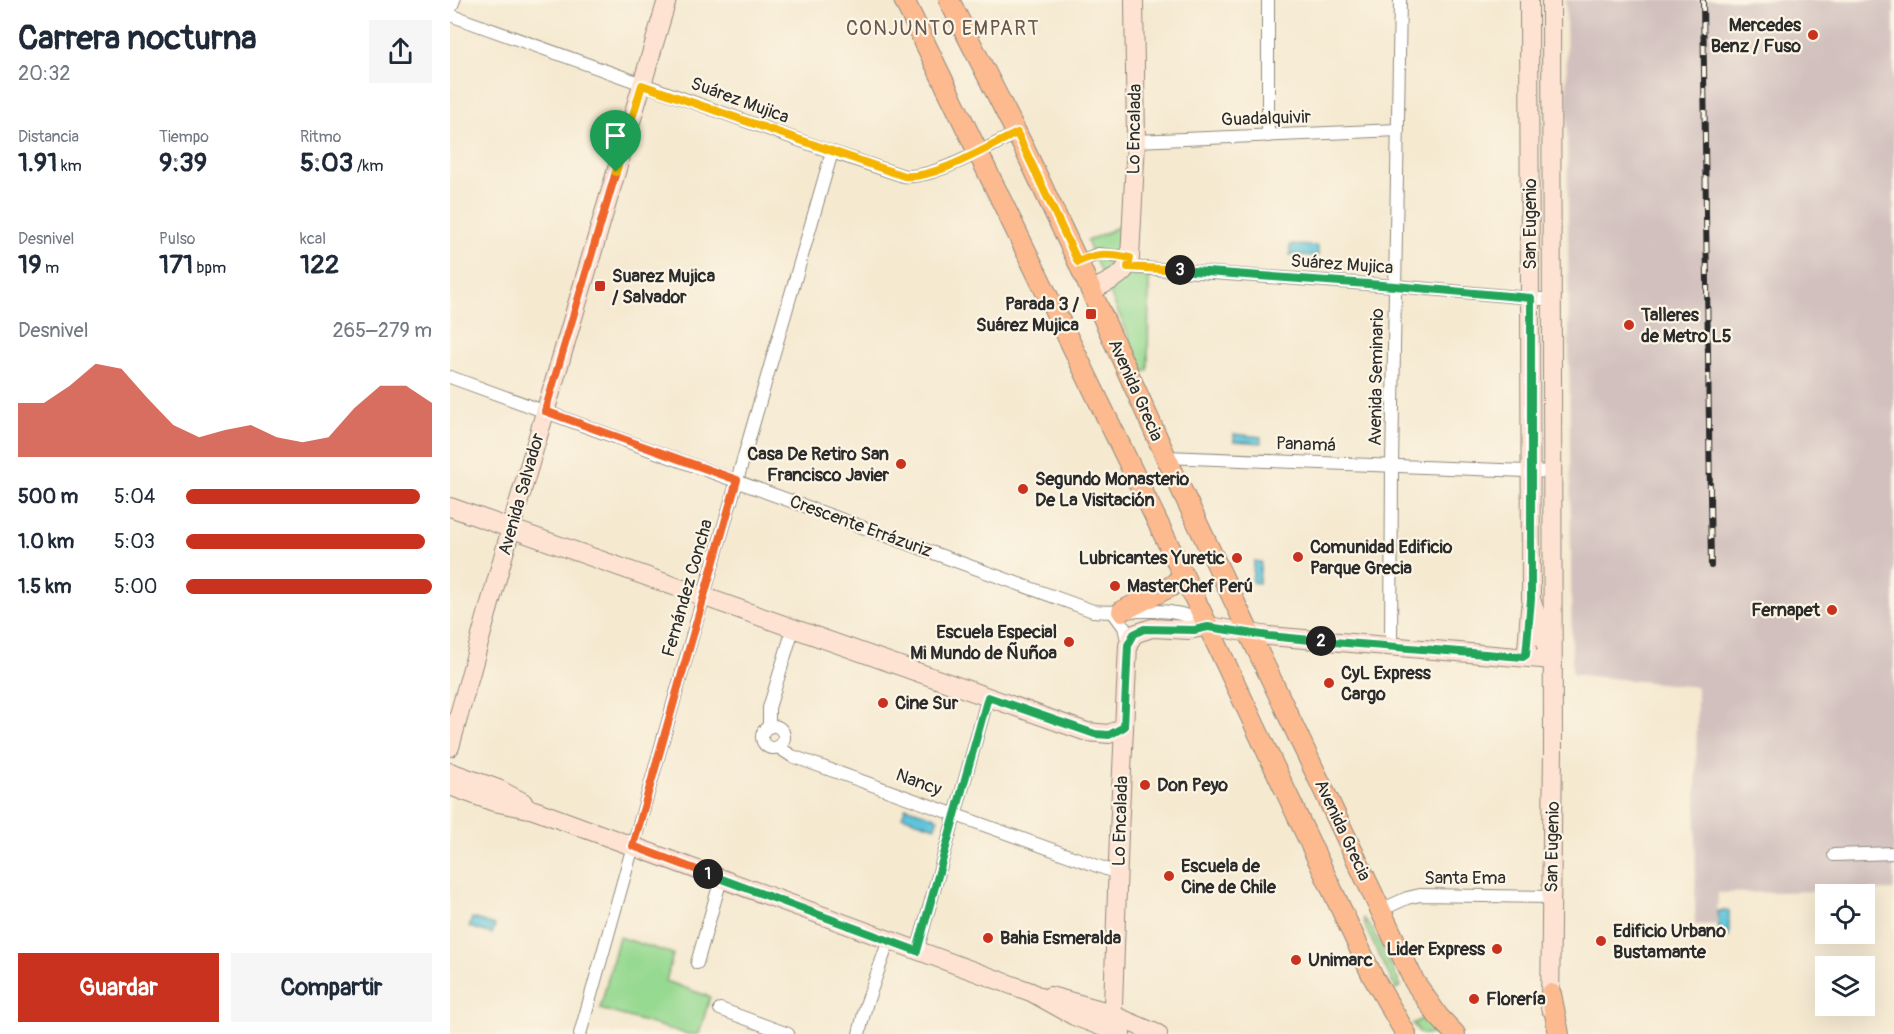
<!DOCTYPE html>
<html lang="es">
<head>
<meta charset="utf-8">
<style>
  :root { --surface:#fff; --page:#f6f6f7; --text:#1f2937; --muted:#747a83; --accent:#c8321e }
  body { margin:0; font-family:Pangolin,sans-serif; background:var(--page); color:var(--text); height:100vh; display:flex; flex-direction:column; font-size:22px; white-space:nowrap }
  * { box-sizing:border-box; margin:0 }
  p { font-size:20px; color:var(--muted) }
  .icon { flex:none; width:33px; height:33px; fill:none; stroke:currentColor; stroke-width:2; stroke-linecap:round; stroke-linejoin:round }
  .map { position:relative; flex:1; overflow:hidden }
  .side { display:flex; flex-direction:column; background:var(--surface); width:450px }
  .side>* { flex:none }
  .controls { position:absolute; left:1365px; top:884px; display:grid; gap:12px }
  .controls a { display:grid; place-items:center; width:60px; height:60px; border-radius:0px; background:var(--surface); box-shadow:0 6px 24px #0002; font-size:30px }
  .pin { position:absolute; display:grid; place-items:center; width:51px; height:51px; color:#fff; margin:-62px -26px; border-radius:50% 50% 50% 0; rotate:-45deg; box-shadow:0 0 6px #0007 }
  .pin .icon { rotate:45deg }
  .km { position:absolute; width:30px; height:30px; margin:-15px; border-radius:50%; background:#222; color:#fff; font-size:16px; line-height:30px; text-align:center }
  .round { display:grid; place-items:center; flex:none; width:63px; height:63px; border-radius:0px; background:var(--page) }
  .overview { display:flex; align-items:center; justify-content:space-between; height:102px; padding:0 18px }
  h1 { font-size:33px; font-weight:700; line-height:45px }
  .figures { display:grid; grid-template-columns:repeat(3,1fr); gap:9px; height:102px; padding:6px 18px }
  .figures div { display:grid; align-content:center }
  .figures b { font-size:26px; font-weight:700 }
  .figures small { font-size:16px; font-weight:400 }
  .figures p { font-size:16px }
  .chart { height:168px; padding:12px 18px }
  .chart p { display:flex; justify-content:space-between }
  .chart svg { width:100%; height:108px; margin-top:6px; fill:var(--accent); opacity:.7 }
  .button { display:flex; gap:12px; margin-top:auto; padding:12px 18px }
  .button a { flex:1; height:69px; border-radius:0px; background:var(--accent); color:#fff; font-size:24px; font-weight:700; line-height:69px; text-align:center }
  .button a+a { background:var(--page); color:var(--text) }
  ul { padding:0 18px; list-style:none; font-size:20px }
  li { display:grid; grid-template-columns:96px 72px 1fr; align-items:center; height:45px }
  li i { height:15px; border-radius:8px; background:var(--accent) }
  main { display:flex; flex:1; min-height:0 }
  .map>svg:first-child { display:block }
  .industrial { fill:#d1c0bd }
  .green { fill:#96d991; stroke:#60825e; stroke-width:1.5 }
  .water { fill:#5ec4db; stroke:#447883; stroke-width:1.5 }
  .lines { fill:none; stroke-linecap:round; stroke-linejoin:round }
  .street-casing { stroke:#908a7e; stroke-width:14 }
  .secondary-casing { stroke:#908a7e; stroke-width:20 }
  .primary-casing { stroke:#908a7e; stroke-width:22 }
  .street { stroke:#fff; stroke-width:12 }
  .secondary { stroke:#fee3d2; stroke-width:18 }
  .primary { stroke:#fcba8e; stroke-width:20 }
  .rail-casing { stroke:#2b2b2b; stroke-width:6 }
  .rail { stroke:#fcf5e5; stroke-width:4; stroke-dasharray:11; stroke-linecap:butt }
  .split-1-casing { stroke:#fff; stroke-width:12 }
  .split-2-casing { stroke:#fff; stroke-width:12 }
  .split-3-casing { stroke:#fff; stroke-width:12 }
  .split-4-casing { stroke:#fff; stroke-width:12 }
  .split-1 { stroke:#f0652b; stroke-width:8 }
  .split-2 { stroke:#22a559; stroke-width:8 }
  .split-3 { stroke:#22a559; stroke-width:8 }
  .split-4 { stroke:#f5b400; stroke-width:8 }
  .poi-dot { fill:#c8321e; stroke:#fcf5e5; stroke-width:2 }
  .labels { text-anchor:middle; stroke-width:4.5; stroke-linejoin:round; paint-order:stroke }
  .poi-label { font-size:18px; font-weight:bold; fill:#2b2b2b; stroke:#fcf5e5; text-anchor:start }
  .street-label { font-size:18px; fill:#2b2b2b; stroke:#fcf5e5 }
  .neighbourhood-label { font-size:20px; letter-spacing:1.5px; fill:#68574d; stroke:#fcf5e5 }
</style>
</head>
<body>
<main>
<section class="side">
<div class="overview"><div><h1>Carrera nocturna</h1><p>20:32</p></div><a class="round"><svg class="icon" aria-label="share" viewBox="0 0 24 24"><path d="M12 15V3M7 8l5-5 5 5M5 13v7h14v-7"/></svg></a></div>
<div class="figures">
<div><p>Distancia</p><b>1.91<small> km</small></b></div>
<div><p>Tiempo</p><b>9:39</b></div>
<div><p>Ritmo</p><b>5:03<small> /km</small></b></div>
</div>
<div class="figures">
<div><p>Desnivel</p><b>19<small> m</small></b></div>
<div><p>Pulso</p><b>171<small> bpm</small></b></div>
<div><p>kcal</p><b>122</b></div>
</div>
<div class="chart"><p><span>Desnivel</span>265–279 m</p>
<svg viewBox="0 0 160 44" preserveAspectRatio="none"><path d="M0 44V22L10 22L20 15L30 6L40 8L50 20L60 31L70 36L80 33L90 31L100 36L110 38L120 36L130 24L140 15L150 15L160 22V44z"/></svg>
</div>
<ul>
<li><b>500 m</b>5:04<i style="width:95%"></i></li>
<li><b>1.0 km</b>5:03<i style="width:97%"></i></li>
<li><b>1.5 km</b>5:00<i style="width:100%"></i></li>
</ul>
<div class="button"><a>Guardar</a><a>Compartir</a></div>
</section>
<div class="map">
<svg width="1444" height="1034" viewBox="0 0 1444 1034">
  <rect width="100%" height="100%" fill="#fcf5e5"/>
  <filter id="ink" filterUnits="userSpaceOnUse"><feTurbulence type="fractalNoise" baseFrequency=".0167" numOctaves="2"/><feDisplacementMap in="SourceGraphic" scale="12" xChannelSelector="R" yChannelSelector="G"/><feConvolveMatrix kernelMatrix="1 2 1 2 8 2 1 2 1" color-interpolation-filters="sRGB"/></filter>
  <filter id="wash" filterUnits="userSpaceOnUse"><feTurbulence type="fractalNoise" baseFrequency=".008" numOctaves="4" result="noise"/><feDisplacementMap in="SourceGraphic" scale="24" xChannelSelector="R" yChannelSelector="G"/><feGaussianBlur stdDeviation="1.35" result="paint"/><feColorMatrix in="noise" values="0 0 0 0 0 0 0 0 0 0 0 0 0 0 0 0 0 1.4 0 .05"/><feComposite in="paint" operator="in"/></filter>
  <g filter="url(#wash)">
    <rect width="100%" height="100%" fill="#f5e9d0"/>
    <polygon class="industrial" points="1116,0 1444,0 1444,890 1268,893 1267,924 1245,925 1247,687 1122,674"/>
    <g class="green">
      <polygon points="677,223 674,273 699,275 698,371 694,371 637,241"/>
      <polygon points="913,918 922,929 951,986 946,989 916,929"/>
      <polygon points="169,937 223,954 216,981 260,997 249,1034 237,1034 150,1009"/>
      <polygon points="975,1017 991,1034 971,1034 963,1024"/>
    </g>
    <g class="water">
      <polygon points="840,245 868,246 868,256 840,255"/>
      <polygon points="784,434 811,437 811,443 784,441"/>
      <polygon points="804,561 811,562 809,583 802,582"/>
      <polygon points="456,807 488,818 485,827 452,816"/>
      <polygon points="1268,911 1279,911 1279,937 1269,937"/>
      <polygon points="22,918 45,925 42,934 19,927"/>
    </g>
  </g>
  <g filter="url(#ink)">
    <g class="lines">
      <defs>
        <g id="street">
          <polyline points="0,10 4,0"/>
          <path d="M0 15 382 152 454 176C484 179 538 147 567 133"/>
          <polyline points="818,136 818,0"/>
          <polyline points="686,141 948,130"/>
          <polyline points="628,262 648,254 680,258"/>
          <polyline points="678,267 945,286 1102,300"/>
          <path d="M0 377 643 611C678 615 725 602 756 625"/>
          <polyline points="716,457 1103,472"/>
          <polyline points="663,612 674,627 678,645"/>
          <polyline points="941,646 942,466 950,0"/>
          <circle cx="323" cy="737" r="11"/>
          <polyline points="319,727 319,708 343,629"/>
          <polyline points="328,747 342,756 667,873"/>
          <polyline points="1384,855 1444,853"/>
          <polyline points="931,910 957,898 970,895 1102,897"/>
          <polyline points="467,951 538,697"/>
          <polyline points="247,963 271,879"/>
          <polyline points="270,1009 338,1034"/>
          <polyline points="130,1034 249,612 382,152"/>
          <polyline points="409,1034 416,1005 439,940"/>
        </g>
        <g id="secondary">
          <polyline points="1079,0 1081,599 1099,655"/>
          <path d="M641 291C656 282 677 276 680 258L686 141 684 0"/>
          <polyline points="0,507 637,732 659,734 674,727"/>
          <polyline points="1073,657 1077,650 1080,609"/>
          <polyline points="0,747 65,514 217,0"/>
          <polyline points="0,772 48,789 73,802"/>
          <polyline points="0,786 44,802 84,810 581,992 624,1016 671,1034"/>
          <polyline points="600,996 651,1010 708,1034"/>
          <polyline points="1100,1008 1103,748 1101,0"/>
          <polyline points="662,1034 669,833 678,645 684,634 702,628 739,630 758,626 819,636 1102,660"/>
        </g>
        <g id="primary">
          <polyline points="454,0 758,626 923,977 956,1034"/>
          <polyline points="499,0 574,148 628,262 716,457 964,981 988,1016 1005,1034"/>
          <polyline points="672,611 720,587 733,577"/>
          <polyline points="1101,994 1109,1034"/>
        </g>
      </defs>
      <use href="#street" class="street-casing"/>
      <use href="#secondary" class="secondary-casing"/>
      <use href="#primary" class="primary-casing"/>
      <use href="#street" class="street"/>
      <use href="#secondary" class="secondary"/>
      <use href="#primary" class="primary"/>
      <defs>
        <polyline id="rail" points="1253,0 1261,566"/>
      </defs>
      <use href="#rail" class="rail-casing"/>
      <use href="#rail" class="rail"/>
    </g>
  </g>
  <g class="lines" filter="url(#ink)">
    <defs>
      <polyline id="split-1" points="166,172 95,411 287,480 183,846 258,874"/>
      <polyline id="split-2" points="258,874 467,951 538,697 645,734 659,735 674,727 678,645 684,634 694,629 744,630 758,627 819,636 871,641"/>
      <polyline id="split-3" points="730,270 945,286 1081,298 1081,599 1076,655 1073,657 871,641"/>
      <path id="split-4" d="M166 172 192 85 454 176C486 179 537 147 567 133L628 262C646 253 660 253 680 258L678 267 730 270"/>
    </defs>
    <use href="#split-1" class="split-1-casing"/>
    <use href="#split-2" class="split-2-casing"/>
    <use href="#split-3" class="split-3-casing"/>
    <use href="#split-4" class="split-4-casing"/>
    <use href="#split-1" class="split-1"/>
    <use href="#split-2" class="split-2"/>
    <use href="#split-3" class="split-3"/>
    <use href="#split-4" class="split-4"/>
  </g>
  <g class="poi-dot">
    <circle cx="1363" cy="35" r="6"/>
    <rect x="144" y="280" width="12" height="12" rx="3"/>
    <rect x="635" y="308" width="12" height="12" rx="3"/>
    <circle cx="1179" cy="325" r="6"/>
    <circle cx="451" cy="464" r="6"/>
    <circle cx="573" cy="489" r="6"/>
    <circle cx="848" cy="557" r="6"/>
    <circle cx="787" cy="558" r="6"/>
    <circle cx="665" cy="586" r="6"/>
    <circle cx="1382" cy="610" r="6"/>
    <circle cx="619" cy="642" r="6"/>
    <circle cx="879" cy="683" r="6"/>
    <circle cx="433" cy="703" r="6"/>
    <circle cx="695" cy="785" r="6"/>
    <circle cx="719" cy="876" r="6"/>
    <circle cx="538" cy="938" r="6"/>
    <circle cx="1151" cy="941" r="6"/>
    <circle cx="1047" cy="949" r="6"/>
    <circle cx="846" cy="960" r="6"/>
    <circle cx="1024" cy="999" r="6"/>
  </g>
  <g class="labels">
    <g class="poi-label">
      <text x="1351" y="31" text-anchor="end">Mercedes<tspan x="1351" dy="21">Benz / Fuso</tspan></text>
      <text x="162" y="282">Suarez Mujica<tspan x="162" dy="21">/ Salvador</tspan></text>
      <text x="629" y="310" text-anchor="end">Parada 3 /<tspan x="629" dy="21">Suárez Mujica</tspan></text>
      <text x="1191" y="321">Talleres<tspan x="1191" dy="21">de Metro L5</tspan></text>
      <text x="439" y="460" text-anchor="end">Casa De Retiro San<tspan x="439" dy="21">Francisco Javier</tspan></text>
      <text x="585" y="485">Segundo Monasterio<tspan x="585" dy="21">De La Visitación</tspan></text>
      <text x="860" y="553">Comunidad Edificio<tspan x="860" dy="21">Parque Grecia</tspan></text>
      <text x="775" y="564" text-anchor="end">Lubricantes Yuretic</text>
      <text x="677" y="592">MasterChef Perú</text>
      <text x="1370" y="616" text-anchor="end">Fernapet</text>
      <text x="607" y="638" text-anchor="end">Escuela Especial<tspan x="607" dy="21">Mi Mundo de Ñuñoa</tspan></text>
      <text x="891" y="679">CyL Express<tspan x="891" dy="21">Cargo</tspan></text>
      <text x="445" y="709">Cine Sur</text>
      <text x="707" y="791">Don Peyo</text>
      <text x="731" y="872">Escuela de<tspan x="731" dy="21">Cine de Chile</tspan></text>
      <text x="1163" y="937">Edificio Urbano<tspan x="1163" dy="21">Bustamante</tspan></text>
      <text x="550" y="944">Bahia Esmeralda</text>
      <text x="1035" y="955" text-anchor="end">Lider Express</text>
      <text x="858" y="966">Unimarc</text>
      <text x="1036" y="1005">Florería</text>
    </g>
    <g class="street-label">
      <text transform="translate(290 100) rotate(20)" y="6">Suárez Mujica</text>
      <text transform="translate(816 118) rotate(-2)" y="6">Guadalquivir</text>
      <text transform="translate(684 129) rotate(-89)" y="6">Lo Encalada</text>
      <text transform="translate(1080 224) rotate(-90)" y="6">San Eugenio</text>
      <text transform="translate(892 264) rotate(4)" y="6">Suárez Mujica</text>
      <text transform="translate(926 377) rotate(-89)" y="6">Avenida Seminario</text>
      <text transform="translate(686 390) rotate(66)" y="6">Avenida Grecia</text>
      <text transform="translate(856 444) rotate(2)" y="6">Panamá</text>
      <text transform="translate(71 494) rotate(-74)" y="6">Avenida Salvador</text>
      <text transform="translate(411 526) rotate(20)" y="6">Crescente Errázuriz</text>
      <text transform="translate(237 588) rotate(-74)" y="6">Fernández Concha</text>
      <text transform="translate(469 782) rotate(20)" y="6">Nancy</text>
      <text transform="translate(670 821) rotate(-88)" y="6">Lo Encalada</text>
      <text transform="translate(893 830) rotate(65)" y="6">Avenida Grecia</text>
      <text transform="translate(1102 847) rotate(-89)" y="6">San Eugenio</text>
      <text x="1015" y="884">Santa Ema</text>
    </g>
    <g class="neighbourhood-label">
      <text x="493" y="35">CONJUNTO EMPART</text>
    </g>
  </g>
</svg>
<div class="controls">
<a><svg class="icon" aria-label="locate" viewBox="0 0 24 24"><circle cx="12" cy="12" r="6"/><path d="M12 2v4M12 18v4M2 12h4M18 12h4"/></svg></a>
<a><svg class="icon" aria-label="layers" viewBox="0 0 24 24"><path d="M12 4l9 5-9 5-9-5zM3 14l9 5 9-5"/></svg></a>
</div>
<div class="pin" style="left:166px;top:172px;background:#1e9e55"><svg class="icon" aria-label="arrive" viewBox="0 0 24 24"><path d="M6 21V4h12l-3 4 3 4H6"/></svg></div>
<b class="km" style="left:258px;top:874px">1</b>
<b class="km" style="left:871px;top:641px">2</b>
<b class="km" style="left:730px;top:270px">3</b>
</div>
</main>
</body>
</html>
